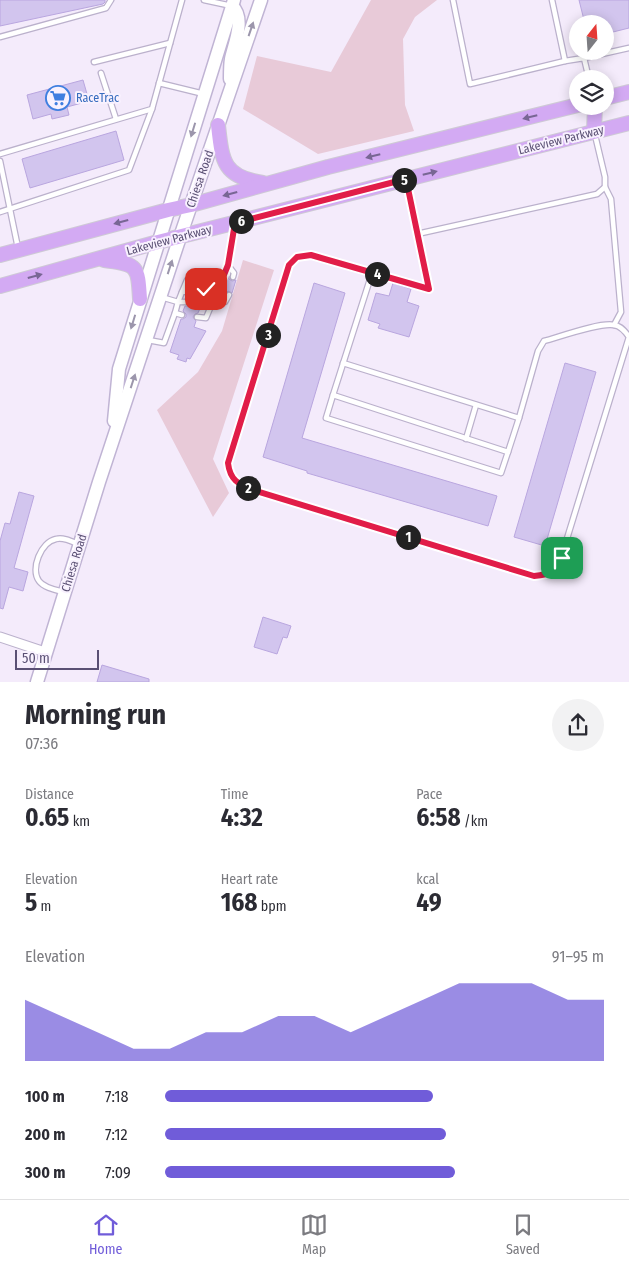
<!DOCTYPE html>
<html lang="en">
<head>
<meta charset="utf-8">
<style>
  :root { --surface:#fff; --page:#f2f2f3; --text:#2b2b33; --muted:#7c7c81; --line:#e1e1e2; --accent:#705cd9 }
  body { margin:0; font-family:"Fira Sans Condensed",sans-serif; background:var(--page); color:var(--text); height:100vh; display:flex; flex-direction:column; font-size:19px; white-space:nowrap }
  * { box-sizing:border-box; margin:0 }
  p { font-size:16px; color:var(--muted) }
  .icon { flex:none; width:28px; height:28px; fill:none; stroke:currentColor; stroke-width:2; stroke-linecap:round; stroke-linejoin:round }
  .map { position:relative; height:682px; overflow:hidden }
  .sheet { display:flex; flex-direction:column; background:var(--surface); flex:1 }
  .sheet>* { flex:none }
  .needle { width:32px; rotate:17deg }
  .fabs { position:absolute; left:569px; top:15px; display:grid; gap:10px }
  .fabs a { display:grid; place-items:center; width:45px; height:45px; border-radius:50%; background:var(--surface); box-shadow:0 2px 12px #0003; font-size:25px }
  .scale { position:absolute; left:15px; bottom:12px; width:84px; box-sizing:border-box; padding-left:5px; border:2px solid #5a5074; border-top:0; font-size:14px; line-height:18px; white-space:nowrap; color:#5a5074; -webkit-text-stroke:4px #f8f1fe; paint-order:stroke }
  .pin { position:absolute; display:grid; place-items:center; width:42px; height:42px; color:#fff; margin:-21px; border-radius:10px; box-shadow:0 2px 8px #0006 }
  .km { position:absolute; width:25px; height:25px; margin:-12px; border-radius:50%; background:#222; color:#fff; font-size:14px; line-height:25px; text-align:center }
  .round { display:grid; place-items:center; flex:none; width:52px; height:52px; border-radius:26px; background:var(--page) }
  .head { display:flex; align-items:center; justify-content:space-between; height:85px; padding:0 25px }
  h1 { font-size:28px; font-weight:700; line-height:38px }
  .stats { display:grid; grid-template-columns:repeat(3,1fr); gap:8px; height:85px; padding:5px 25px }
  .stats div { display:grid; align-content:center }
  .stats b { font-size:25px; font-weight:700 }
  .stats small { font-size:14px; font-weight:400 }
  .stats p { font-size:14px }
  .chart { height:140px; padding:10px 25px }
  .chart p { display:flex; justify-content:space-between }
  .chart svg { width:100%; height:90px; margin-top:5px; fill:var(--accent); opacity:.7 }
  ul { padding:0 25px; list-style:none; font-size:16px }
  li { display:grid; grid-template-columns:80px 60px 1fr; align-items:center; height:38px }
  li i { height:12px; border-radius:6px; background:var(--accent) }
  .tabs { display:flex; justify-content:space-around; align-items:center; height:70px; border-top:1px solid var(--line); background:var(--surface); font-size:14px; color:var(--muted) }
  .tabs a { display:grid; justify-items:center; gap:2px }
  .tabs .selected { color:var(--accent) }
  .map>svg:first-child { display:block }
  .green { fill:#e8cad8 }
  .building { fill:#d2c5ee; stroke:#b9a6df }
  .lines { fill:none; stroke-linecap:round; stroke-linejoin:round }
  .lane-casing { stroke:#bbb1cc; stroke-width:7 }
  .street-casing { stroke:#bbb1cc; stroke-width:11 }
  .secondary-casing { stroke:#c0b4d4; stroke-width:15 }
  .primary-casing { stroke:#cecad5; stroke-width:16 }
  .lane { stroke:#fff; stroke-width:4.5 }
  .street { stroke:#fff; stroke-width:9 }
  .secondary { stroke:#fff; stroke-width:12 }
  .primary { stroke:#d3aaf3; stroke-width:14 }
  .oneway { fill:#9c96ac }
  .oneway2 { fill:#786694 }
  .route-casing { stroke:#fff; stroke-width:10 }
  .route { stroke:#e11d48; stroke-width:6 }
  .labels { text-anchor:middle; stroke-width:4; stroke-linejoin:round; paint-order:stroke }
  .shop-label { font-size:12px; fill:#366cbe; stroke:#f8f1fe; text-anchor:start }
  .street-label { font-size:12px; fill:#5a5074; stroke:#f8f1fe }
</style>
</head>
<body>
<div class="map">
<svg width="629" height="682" viewBox="0 0 629 682">
  <rect width="100%" height="100%" fill="#f4ebfb"/>
  <g class="green">
    <polygon points="371,0 437,0 415,17 403,39 405,105 414,131 318,154 243,109 257,56 331,72"/>
    <polygon points="243,260 274,270 213,459 229,493 213,517 157,410 198,372 222,331"/>
  </g>
  <g class="building">
    <polygon points="0,0 105,0 105,2 103,4 0,26"/>
    <polygon points="579,0 629,0 629,28 605,34 605,24 585,24"/>
    <polygon points="83,80 89,101 67,107 69,115 52,119 51,114 33,119 27,95"/>
    <polygon points="116,131 124,160 30,188 22,159"/>
    <polygon points="228,276 229,276 229,279 232,281 236,280 232,293 228,291 225,294 222,293"/>
    <polygon points="208,281 207,285 204,286 202,288 203,291 205,293 203,298 198,300 198,303 201,306 198,313 195,314 193,317 196,321 194,327 206,331 190,359 187,358 186,362 177,359 179,355 170,352 181,319 183,319 186,317 186,314 183,311 185,306 188,306 190,304 190,300 187,298 188,295 192,294 194,292 193,289 191,287 192,283"/>
    <polygon points="314,283 345,293 302,438 497,496 488,526 307,473 307,471 263,457"/>
    <polygon points="393,283 411,289 407,302 419,306 409,337 378,328 380,324 368,320 376,293 389,296"/>
    <polygon points="565,363 596,372 545,546 514,537"/>
    <polygon points="19,492 34,496 14,568 28,572 23,591 9,587 3,609 0,608 0,541 5,523 10,524"/>
    <polygon points="263,617 291,626 287,638 283,637 277,654 254,647"/>
    <polygon points="102,665 149,679 149,682 97,682"/>
  </g>
  <g class="lines">
    <defs>
      <g id="lane">
        <polyline points="204,0 232,6"/>
        <polyline points="453,0 470,84 565,61"/>
        <polyline points="552,0 565,61 584,58 589,79"/>
        <polyline points="0,37 106,8 111,0"/>
        <polyline points="584,58 629,48"/>
        <polyline points="94,62 170,43"/>
        <polyline points="101,73 116,119"/>
        <polyline points="159,83 204,94"/>
        <polyline points="0,154 152,109 182,0"/>
        <polyline points="0,161 18,248"/>
        <polyline points="605,187 611,199 621,312 614,325"/>
        <polyline points="0,212 129,170 152,109"/>
        <polyline points="417,234 597,194 605,187 605,177 595,135"/>
        <polyline points="228,265 234,273 233,277"/>
        <path d="M372 273 333 395 508 452 519 418 538 351 544 341C559 337 600 322 614 325 621 326 625 331 629 337L561 558C553 573 551 574 534 576L253 490C238 484 230 480 229 463L289 265 297 257 311 255 429 289 406 181"/>
        <polyline points="206,289 219,287"/>
        <polyline points="182,292 187,280 224,275"/>
        <polyline points="161,297 178,302 182,292 190,291"/>
        <path d="M202 302C209 302 218 304 225 302L229 295"/>
        <polyline points="182,315 175,313 178,302 186,302"/>
        <polyline points="197,317 206,318 228,265 235,224"/>
        <polyline points="148,340 164,343 175,313"/>
        <polyline points="343,363 519,418"/>
        <polyline points="333,395 326,418 501,473 508,452"/>
        <polyline points="466,439 476,405"/>
        <path d="M64 592C56 590 44 588 39 581 30 569 41 542 56 539 63 537 71 541 78 544"/>
      </g>
      <polyline id="street" points="0,637 45,652"/>
      <g id="secondary">
        <path d="M230 79C230 72 230 65 231 59 234 44 246 19 232 6"/>
        <polyline points="114,421 119,369 234,0"/>
        <polyline points="37,682 99,482 180,237 261,0"/>
      </g>
      <g id="primary">
        <polyline points="605,98 629,92"/>
        <path d="M218 125C222 161 223 177 263 183"/>
        <polyline points="594,131 595,106"/>
        <polyline points="0,255 168,210 191,205 328,167 578,105"/>
        <path d="M104 260C138 264 138 266 140 299"/>
        <polyline points="0,286 158,242 629,123"/>
      </g>
    </defs>
    <use href="#lane" class="lane-casing"/>
    <use href="#street" class="street-casing"/>
    <use href="#secondary" class="secondary-casing"/>
    <use href="#primary" class="primary-casing"/>
    <use href="#lane" class="lane"/>
    <use href="#street" class="street"/>
    <use href="#secondary" class="secondary"/>
    <use href="#primary" class="primary"/>
  </g>
  <defs><path id="oneway-solid" d="M-6-.8H1V-3.2L6.5 0L1 3.2V.8H-6Z" transform="scale(1.25)"/></defs>
  <g class="oneway">
    <use href="#oneway-solid" transform="translate(251 29) rotate(-71)"/>
    <use href="#oneway-solid" transform="translate(193 130) rotate(107)"/>
    <use href="#oneway-solid" transform="translate(170 267) rotate(-72)"/>
    <use href="#oneway-solid" transform="translate(133 322) rotate(107)"/>
    <use href="#oneway-solid" transform="translate(133 381) rotate(-72)"/>
  </g>
  <g class="oneway2">
    <use href="#oneway-solid" transform="translate(530 117) rotate(166)"/>
    <use href="#oneway-solid" transform="translate(373 156) rotate(166)"/>
    <use href="#oneway-solid" transform="translate(430 173) rotate(-14)"/>
    <use href="#oneway-solid" transform="translate(230 194) rotate(165)"/>
    <use href="#oneway-solid" transform="translate(121 222) rotate(165)"/>
    <use href="#oneway-solid" transform="translate(35 276) rotate(-15)"/>
  </g>
  <g class="lines">
    <defs>
      <path id="route" d="M206 289 219 287 228 265 235 223 406 179 429 289 311 255 297 257 289 265 228 463C230 480 238 484 253 490L534 576C552 574 553 573 562 558"/>
    </defs>
    <use href="#route" class="route-casing"/>
    <use href="#route" class="route"/>
  </g>
  <defs>
    <symbol id="supermarket-ring" viewBox="-11 -11 22 22"><circle r="9.5" fill="#f8f1fe" stroke="#3f7fe0" stroke-width="1.5"/><path d="M-6-5.5h2.5l.6 2H6L4.5 2H-2.5L-4.4-4H-6ZM-1.5 3.2a1.3 1.3 0 1 0 .1 0ZM3 3.2a1.3 1.3 0 1 0 .1 0Z" fill="#3f7fe0"/></symbol>
  </defs>
  <g fill-rule="evenodd">
    <use href="#supermarket-ring" x="44" y="84" width="28" height="28"/>
  </g>
  <g class="labels">
    <g class="shop-label">
      <text x="76" y="102">RaceTrac</text>
    </g>
    <g class="street-label">
      <text transform="translate(561 140) rotate(-14)" y="4">Lakeview Parkway</text>
      <text transform="translate(200 179) rotate(-71)" y="4">Chiesa Road</text>
      <text transform="translate(169 240) rotate(-15)" y="4">Lakeview Parkway</text>
      <text transform="translate(74 563) rotate(-73)" y="4">Chiesa Road</text>
    </g>
  </g>
</svg>
<div class="fabs">
<a><svg class="needle" viewBox="-14 -14 28 28"><path d="M0-13l5 13h-10z" fill="#e53935"/><path d="M0 13l5-13h-10z" fill="#7c7c81"/></svg></a>
<a><svg class="icon" aria-label="layers" viewBox="0 0 24 24"><path d="M12 4l9 5-9 5-9-5zM3 14l9 5 9-5"/></svg></a>
</div>
<div class="scale">50 m</div>
<div class="pin" style="left:562px;top:558px;background:#1e9e55"><svg class="icon" aria-label="arrive" viewBox="0 0 24 24"><path d="M6 21V4h12l-3 4 3 4H6"/></svg></div>
<div class="pin" style="left:206px;top:289px;background:#d93025"><svg class="icon" aria-label="check" viewBox="0 0 24 24"><path d="M5 12l5 5 9-10"/></svg></div>
<b class="km" style="left:408px;top:537px">1</b>
<b class="km" style="left:248px;top:488px">2</b>
<b class="km" style="left:268px;top:335px">3</b>
<b class="km" style="left:377px;top:274px">4</b>
<b class="km" style="left:404px;top:180px">5</b>
<b class="km" style="left:241px;top:221px">6</b>
</div>
<section class="sheet">
<div class="head"><div><h1>Morning run</h1><p>07:36</p></div><a class="round"><svg class="icon" aria-label="share" viewBox="0 0 24 24"><path d="M12 15V3M7 8l5-5 5 5M5 13v7h14v-7"/></svg></a></div>
<div class="stats">
<div><p>Distance</p><b>0.65<small> km</small></b></div>
<div><p>Time</p><b>4:32</b></div>
<div><p>Pace</p><b>6:58<small> /km</small></b></div>
</div>
<div class="stats">
<div><p>Elevation</p><b>5<small> m</small></b></div>
<div><p>Heart rate</p><b>168<small> bpm</small></b></div>
<div><p>kcal</p><b>49</b></div>
</div>
<div class="chart"><p><span>Elevation</span>91–95 m</p>
<svg viewBox="0 0 160 44" preserveAspectRatio="none"><path d="M0 44V14L10 22L20 30L30 38L40 38L50 30L60 30L70 22L80 22L90 30L100 22L110 14L120 6L130 6L140 6L150 14L160 14V44z"/></svg>
</div>
<ul>
<li><b>100 m</b>7:18<i style="width:61%"></i></li>
<li><b>200 m</b>7:12<i style="width:64%"></i></li>
<li><b>300 m</b>7:09<i style="width:66%"></i></li>
</ul>
</section>
<nav class="tabs">
<a class="selected"><svg class="icon" aria-label="home" viewBox="0 0 24 24"><path d="M3 11l9-7 9 7M6 9v11h12V9"/></svg>Home</a>
<a><svg class="icon" aria-label="map" viewBox="0 0 24 24"><path d="M3 6l6-2 6 2 6-2v14l-6 2-6-2-6 2zM9 4v14M15 6v14"/></svg>Map</a>
<a><svg class="icon" aria-label="saved" viewBox="0 0 24 24"><path d="M7 4h10v16l-5-4-5 4z"/></svg>Saved</a>
</nav>
</body>
</html>
